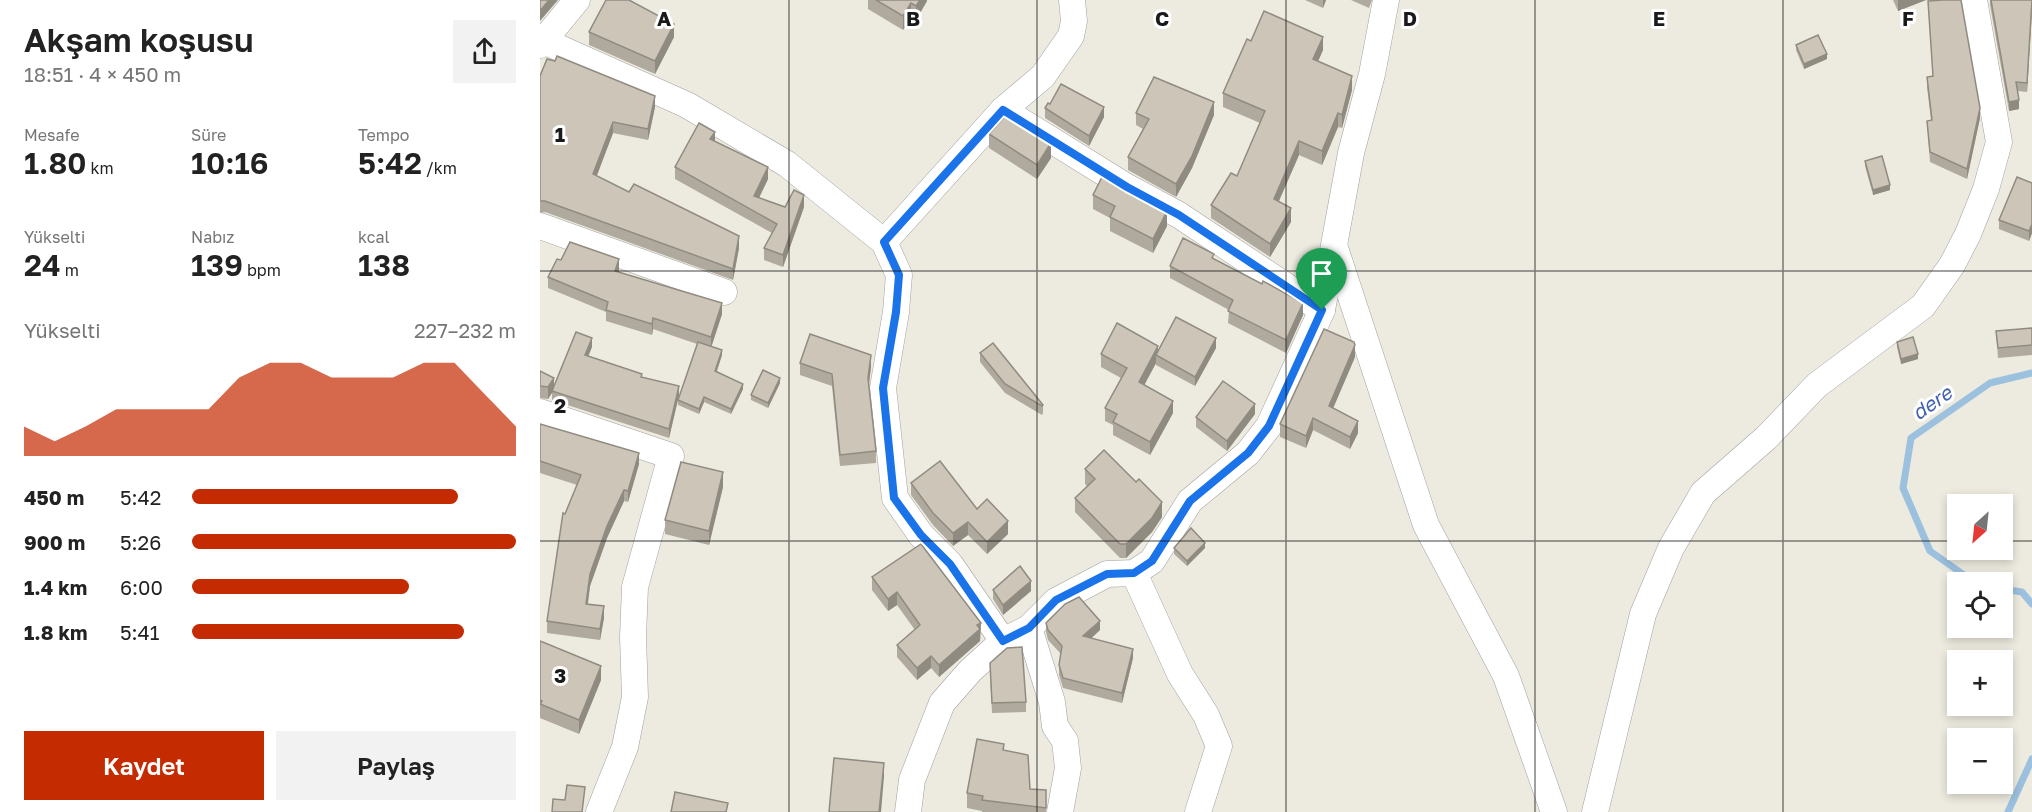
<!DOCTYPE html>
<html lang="tr">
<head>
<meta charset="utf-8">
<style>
  :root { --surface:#fff; --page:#f2f2f2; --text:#222; --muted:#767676; --accent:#c52b00 }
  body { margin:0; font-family:"Golos Text",sans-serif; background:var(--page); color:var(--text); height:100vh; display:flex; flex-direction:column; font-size:22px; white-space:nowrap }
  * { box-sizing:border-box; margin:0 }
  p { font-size:20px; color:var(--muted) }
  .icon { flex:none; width:33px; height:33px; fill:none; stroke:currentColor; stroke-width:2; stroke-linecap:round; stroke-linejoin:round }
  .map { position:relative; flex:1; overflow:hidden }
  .panel { display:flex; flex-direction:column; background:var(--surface); width:540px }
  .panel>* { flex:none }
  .needle { width:39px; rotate:207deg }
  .controls { position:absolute; left:1407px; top:494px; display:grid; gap:12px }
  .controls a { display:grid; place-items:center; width:66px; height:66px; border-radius:0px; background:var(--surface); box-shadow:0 3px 9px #0003; font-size:30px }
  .pin { position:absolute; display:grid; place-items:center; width:51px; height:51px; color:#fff; margin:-62px -26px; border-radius:50% 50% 50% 0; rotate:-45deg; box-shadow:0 0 6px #0007 }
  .pin .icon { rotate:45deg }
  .round { display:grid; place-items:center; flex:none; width:63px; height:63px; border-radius:0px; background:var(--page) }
  .overview { display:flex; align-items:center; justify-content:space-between; height:102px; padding:0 24px }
  h1 { font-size:33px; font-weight:600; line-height:45px }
  .figures { display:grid; grid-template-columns:repeat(3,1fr); gap:9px; height:102px; padding:6px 24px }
  .figures div { display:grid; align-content:center }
  .figures b { font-size:30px; font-weight:600 }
  .figures small { font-size:16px; font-weight:400 }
  .figures p { font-size:16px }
  .chart { height:168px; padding:12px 24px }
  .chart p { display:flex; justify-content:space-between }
  .chart svg { width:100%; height:108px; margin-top:6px; fill:var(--accent); opacity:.7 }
  .cta { display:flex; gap:12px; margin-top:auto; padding:12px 24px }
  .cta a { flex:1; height:69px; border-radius:0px; background:var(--accent); color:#fff; font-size:24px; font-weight:600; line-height:69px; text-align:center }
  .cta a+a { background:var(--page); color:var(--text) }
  ul { padding:0 24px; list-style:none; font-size:20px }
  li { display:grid; grid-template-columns:96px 72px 1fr; align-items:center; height:45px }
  li i { height:15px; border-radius:8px; background:var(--accent) }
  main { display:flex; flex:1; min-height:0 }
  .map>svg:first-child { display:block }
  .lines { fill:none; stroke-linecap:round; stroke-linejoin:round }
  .stream { stroke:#9bc1de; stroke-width:7 }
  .minor-casing { stroke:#a1a1a1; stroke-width:27 }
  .minor { stroke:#fff; stroke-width:26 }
  .wall { fill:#b0aa9e }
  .shaded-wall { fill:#908b81 }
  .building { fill:#cdc6b8; stroke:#908b81; stroke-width:1.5 }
  .route-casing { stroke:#fff; stroke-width:12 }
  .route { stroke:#1a73e8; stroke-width:8 }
  .grid { fill:none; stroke:#1a1a1a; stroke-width:1.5; stroke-opacity:0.55 }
  .labels { text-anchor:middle; stroke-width:6; stroke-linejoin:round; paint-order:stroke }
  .water-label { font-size:20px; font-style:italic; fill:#4261ae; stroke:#fff }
  .grid-label { font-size:20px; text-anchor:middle; font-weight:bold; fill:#1a1a1a; stroke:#fff; stroke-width:6; stroke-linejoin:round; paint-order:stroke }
</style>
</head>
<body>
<main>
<section class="panel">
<div class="overview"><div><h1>Akşam koşusu</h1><p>18:51 · 4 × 450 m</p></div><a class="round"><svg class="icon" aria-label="share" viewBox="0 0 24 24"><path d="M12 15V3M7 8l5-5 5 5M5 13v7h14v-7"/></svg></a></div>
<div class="figures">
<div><p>Mesafe</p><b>1.80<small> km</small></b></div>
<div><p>Süre</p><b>10:16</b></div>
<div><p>Tempo</p><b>5:42<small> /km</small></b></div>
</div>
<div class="figures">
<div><p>Yükselti</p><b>24<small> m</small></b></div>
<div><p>Nabız</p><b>139<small> bpm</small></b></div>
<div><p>kcal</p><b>138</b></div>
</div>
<div class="chart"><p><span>Yükselti</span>227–232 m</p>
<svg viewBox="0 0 160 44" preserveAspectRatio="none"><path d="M0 44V32L10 38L20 32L30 25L40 25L50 25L60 25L70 12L80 6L90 6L100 12L110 12L120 12L130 6L140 6L150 19L160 32V44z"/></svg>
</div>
<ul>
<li><b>450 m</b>5:42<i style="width:82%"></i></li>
<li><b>900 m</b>5:26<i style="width:100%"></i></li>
<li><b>1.4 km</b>6:00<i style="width:67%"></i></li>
<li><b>1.8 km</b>5:41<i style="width:84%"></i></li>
</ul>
<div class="cta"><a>Kaydet</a><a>Paylaş</a></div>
</section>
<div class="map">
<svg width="1492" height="812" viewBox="0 0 1492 812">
  <rect width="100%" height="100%" fill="#edebdf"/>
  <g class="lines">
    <g class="stream">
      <polyline points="1434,582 1390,551 1363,488 1371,438 1450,383 1492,373"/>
      <polyline points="1462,589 1482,592 1492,604"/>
      <polyline points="1468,812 1492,759"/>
    </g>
    <defs>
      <g id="minor">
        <polyline points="4,41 147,105 247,164 344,242 359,275 356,312 343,388 355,498 381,535 410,564 463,641"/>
        <polyline points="0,45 37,0"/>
        <polyline points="463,110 587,187 639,215 782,310"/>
        <polyline points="0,226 184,292"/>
        <polyline points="344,242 463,110 503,76 531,36 534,21 532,0"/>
        <polyline points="795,248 886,525 966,676 1014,812"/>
        <polyline points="0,412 131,456 95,587 93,637 95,697 85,747 59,812"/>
        <polyline points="594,573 640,674 666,715 679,746 658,812"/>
        <polyline points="489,628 512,702 515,726 525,741 528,768 520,812"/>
        <polyline points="368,812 372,780 402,703 430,671 463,641 489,628 516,601 567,574 594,573 612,561 650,501 708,453 729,426 782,310 811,153 832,74 846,0"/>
        <polyline points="1055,812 1103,614 1131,548 1163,493 1226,438 1277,385 1383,306 1412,265 1428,234 1446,189 1459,142 1434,0"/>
      </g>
    </defs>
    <use href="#minor" class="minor-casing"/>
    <use href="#minor" class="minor"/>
  </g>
  <g class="wall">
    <polygon points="328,0 387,0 387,1 376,20 371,17 363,30 328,9"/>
    <polygon points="765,0 786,0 783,8"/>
    <polygon points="811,0 832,0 829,8"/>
    <polygon points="1353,0 1386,0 1358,11"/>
    <polygon points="1450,0 1492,0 1487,92 1478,91 1479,109 1469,111 1450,5"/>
    <polygon points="1388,1 1440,118 1427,179 1390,162 1387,121 1391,120 1387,87 1387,77 1393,76"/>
    <polygon points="49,32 134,37 115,74 49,45"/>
    <polygon points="711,41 783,50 778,61 812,90 802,128 798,127 782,165 759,155 739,201 751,222 730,257 671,218 671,205 697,176 720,123 683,107 683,93"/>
    <polygon points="1256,45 1287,59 1264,69 1256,50"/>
    <polygon points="0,76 115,107 108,140 73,133 56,176 199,248 193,280 5,212 0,213"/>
    <polygon points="510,104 564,117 549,146 505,118 505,108"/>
    <polygon points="596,113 674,115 652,168 636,197 588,170 588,157 603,129 596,125"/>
    <polygon points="449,134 511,158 497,179 449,148"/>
    <polygon points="175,142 228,179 219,198 245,207 264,207 243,267 224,260 224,248 232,233 135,179 135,167"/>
    <polygon points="1325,161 1350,190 1333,195 1325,166"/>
    <polygon points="1492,183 1492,233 1489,241 1459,229 1459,220"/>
    <polygon points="553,195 627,226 613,253 570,231 570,218 553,209"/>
    <polygon points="674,259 763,315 746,353 688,323 689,310 630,278 630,266"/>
    <polygon points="21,260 79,270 79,272 182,314 171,347 182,355 177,371 203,389 191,414 164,402 159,414 138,405 138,400 129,438 12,400 12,392 8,399 0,398 0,371 14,388 52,347 48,356 102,377 139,395 138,400 157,344 113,329 112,335 66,321 66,312 8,288 8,277"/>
    <polygon points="1492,328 1492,355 1458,358 1456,331"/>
    <polygon points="1357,342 1378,359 1361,364 1357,347"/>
    <polygon points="676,348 655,386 616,365 616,363 604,385 633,413 610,455 573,435 573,425 565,421 565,408 581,378 561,367 561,354"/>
    <polygon points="440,353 503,405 503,413 502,415 465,393 440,362"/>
    <polygon points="815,357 793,408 818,433 810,449 773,430 766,448 740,437 740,424"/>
    <polygon points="260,363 331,367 329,385 336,451 336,463 300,466 292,386 260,375"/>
    <polygon points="240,383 228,408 211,400 211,395"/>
    <polygon points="715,414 687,451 656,427 656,417"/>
    <polygon points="0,424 99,464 88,502 84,501 67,538 50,586 48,604 64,618 60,640 7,633 7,621 25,514 37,485 0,473"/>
    <polygon points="545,469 622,517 612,532 586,558 580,558 535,512 535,498 547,486 545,484"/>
    <polygon points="371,483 437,509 468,534 447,554 428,535 413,546 393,525 371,495"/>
    <polygon points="183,487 169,545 125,534 125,520"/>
    <polygon points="634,548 665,548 647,566 634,554"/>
    <polygon points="332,577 441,623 440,641 399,677 391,668 377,680 357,657 357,645 375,630 357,605 348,611 332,590"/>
    <polygon points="453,590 491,591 463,615 453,599"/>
    <polygon points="506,623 560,630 551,638 593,658 582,703 523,688 519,675 519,665 521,654 508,640 506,632"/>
    <polygon points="0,641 61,680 39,734 0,718"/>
    <polygon points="450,673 486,702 486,712 452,713"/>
    <polygon points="464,750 490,789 506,790 506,812 442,812 442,811 427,808 427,793"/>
  </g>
  <g class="shaded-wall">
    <polygon points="9,0 18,0 0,21 0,11"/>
    <polygon points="380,0 387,0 387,1 376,20 376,6"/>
    <polygon points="783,0 786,0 783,8"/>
    <polygon points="1358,0 1386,0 1358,11"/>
    <polygon points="1492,1 1492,10 1487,92 1487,83"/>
    <polygon points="371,3 371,17 363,30 363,16"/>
    <polygon points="134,24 134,37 115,74 115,61"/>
    <polygon points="783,37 783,50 773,73 773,59"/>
    <polygon points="1287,54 1287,59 1264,69 1264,64"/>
    <polygon points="812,76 812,90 802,128 802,115"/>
    <polygon points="115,96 115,107 108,140 108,129"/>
    <polygon points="1479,100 1479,109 1469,111 1469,102"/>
    <polygon points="674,102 674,115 652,168 636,197 636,184"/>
    <polygon points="564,107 564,117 549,146 549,136"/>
    <polygon points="1440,108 1440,118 1427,179 1427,169"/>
    <polygon points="798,113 798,127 782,165 782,151"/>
    <polygon points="73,122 73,133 53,186 53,174"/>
    <polygon points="175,132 175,144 170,139"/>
    <polygon points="759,141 759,155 734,212 734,199"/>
    <polygon points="511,143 511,158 497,179 497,165"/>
    <polygon points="228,167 228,179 214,208 214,196"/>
    <polygon points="1350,185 1350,190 1333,195 1333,190"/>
    <polygon points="264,195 264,207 243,267 243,255"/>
    <polygon points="751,208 751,222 730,257 730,244"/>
    <polygon points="627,211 627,226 613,253 613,239"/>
    <polygon points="1492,224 1492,233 1489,241 1489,231"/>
    <polygon points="199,236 199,248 193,280 193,269"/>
    <polygon points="79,259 79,270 75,282 75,271"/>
    <polygon points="182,303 182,314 171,348 171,337"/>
    <polygon points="763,303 763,315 746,353 746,340"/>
    <polygon points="113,318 113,329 112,335 112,324"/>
    <polygon points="52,338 52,347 45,364 45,355"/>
    <polygon points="676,338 676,348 655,386 655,377"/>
    <polygon points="815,345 815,357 789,418 789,406"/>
    <polygon points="618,346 618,357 616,355 616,363 599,395 599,382"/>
    <polygon points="182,350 182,355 175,376 175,371"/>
    <polygon points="1378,354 1378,359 1361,364 1361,359"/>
    <polygon points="331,355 331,367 328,390 328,378"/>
    <polygon points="14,378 14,390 8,399 8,387"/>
    <polygon points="240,378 240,383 228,408 228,403"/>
    <polygon points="203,384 203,389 191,414 191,409"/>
    <polygon points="139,386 139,395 129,438 129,429"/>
    <polygon points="164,397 164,402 159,414 159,409"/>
    <polygon points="633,401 633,413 610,455 610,442"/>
    <polygon points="715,404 715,414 687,451 687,441"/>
    <polygon points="773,418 773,430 766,448 766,436"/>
    <polygon points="818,421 818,433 810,449 810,437"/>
    <polygon points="99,453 99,464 88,502 88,491"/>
    <polygon points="183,472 183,487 169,545 169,531"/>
    <polygon points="84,490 84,501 67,538 50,586 46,615 46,604 50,574 67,526"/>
    <polygon points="622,502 622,517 612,532 586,558 586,544"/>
    <polygon points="468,521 468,534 447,554 447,542"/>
    <polygon points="428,522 428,535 413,546 413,533"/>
    <polygon points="665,543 665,548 647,566 647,561"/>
    <polygon points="491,581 491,591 463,615 463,605"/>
    <polygon points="357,592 357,605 348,611 348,599"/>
    <polygon points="64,606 64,618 60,640 60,629"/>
    <polygon points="560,621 560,630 543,646 543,636"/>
    <polygon points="441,623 440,641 399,677 399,665"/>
    <polygon points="593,649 593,658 582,703 582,693"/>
    <polygon points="391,656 391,668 377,680 377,668"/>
    <polygon points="61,666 61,680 39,734 39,720"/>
    <polygon points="344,763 344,777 341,812 339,812"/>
  </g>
  <g class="building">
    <polygon points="0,0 9,0 0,11"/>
    <polygon points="66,0 89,0 134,24 115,61 49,32"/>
    <polygon points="336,0 380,0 376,6 371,3 363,16"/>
    <polygon points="1403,0 1421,0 1440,108 1427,169 1390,152 1387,121 1392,120 1387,77 1393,76 1388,1"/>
    <polygon points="1451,0 1492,0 1487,83 1476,82 1479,100 1469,102"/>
    <polygon points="724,11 783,37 773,59 812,76 802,115 798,113 782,151 759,141 734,199 751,208 730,244 671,205 691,173 697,176 725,111 683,93 707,39 711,41"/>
    <polygon points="1278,35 1287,54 1264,64 1256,45"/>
    <polygon points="17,56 115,96 108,129 73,122 53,174 89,192 94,184 199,236 193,269 5,201 0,201 0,76 7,59 15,61"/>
    <polygon points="614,77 674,102 652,156 636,184 588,157 609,119 596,113"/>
    <polygon points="521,84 564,107 549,136 505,108 508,103 510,104"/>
    <polygon points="466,115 511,143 497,165 449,134"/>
    <polygon points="159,123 175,132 170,139 228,167 214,196 245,207 254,190 264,195 243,255 224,248 237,224 135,167"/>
    <polygon points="1342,156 1350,185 1333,190 1325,161"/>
    <polygon points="563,175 627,211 613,239 570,217 575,206 553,195"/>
    <polygon points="1477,177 1492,183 1492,224 1489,231 1459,220"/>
    <polygon points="643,238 674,254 672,258 722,284 723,281 763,303 746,340 688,311 693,300 630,266"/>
    <polygon points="30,242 79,259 75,271 182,303 171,337 113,318 112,324 66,310 68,302 8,277 17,259 21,260"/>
    <polygon points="636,317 676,338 655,377 616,355"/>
    <polygon points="577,323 618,346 599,382 633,401 610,442 573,422 577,414 565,408 587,368 561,354"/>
    <polygon points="1492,328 1492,345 1458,348 1456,331"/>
    <polygon points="784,329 814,342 815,345 789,406 818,421 810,437 773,418 766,436 740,424"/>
    <polygon points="36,332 52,338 45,355 102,374 101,377 139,386 129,429 12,391"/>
    <polygon points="270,334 331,355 328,378 336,451 300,455 292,374 260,363"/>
    <polygon points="1373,337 1378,354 1361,359 1357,342"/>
    <polygon points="158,342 182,350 175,371 203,384 191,409 164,397 159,409 138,400"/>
    <polygon points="453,343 503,405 502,406 465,384 440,353"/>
    <polygon points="223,370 240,378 228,403 211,395"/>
    <polygon points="0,371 14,378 8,387 0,386"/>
    <polygon points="683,381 715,404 687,441 656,417"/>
    <polygon points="0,424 99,453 88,491 84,490 67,526 50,574 46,604 64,606 60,629 7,621 23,513 25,514 41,475 0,461"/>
    <polygon points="564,450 596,482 599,479 622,502 612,518 586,544 580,544 535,498 555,479 545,469"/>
    <polygon points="400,461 437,509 447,499 468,521 447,542 428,522 413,533 393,513 371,483"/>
    <polygon points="141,462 183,472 169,531 125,520"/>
    <polygon points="651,528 665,543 647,561 634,548"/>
    <polygon points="381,544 441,623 437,625 440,629 399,665 391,656 377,668 357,645 380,625 357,592 348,599 332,577"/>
    <polygon points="480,566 491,581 463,605 453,590"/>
    <polygon points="539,597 560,621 543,636 593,649 582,693 523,678 519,665 522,646 508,630 506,623 525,604"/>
    <polygon points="0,641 61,666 39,720 0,704 2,701 0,700"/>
    <polygon points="482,647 486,702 452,703 450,663 467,648"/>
    <polygon points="437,739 464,744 463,750 488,755 490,789 506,790 506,808 442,800 443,796 427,793"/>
    <polygon points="294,758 344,763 339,812 289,812"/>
    <polygon points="27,785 45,787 42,812 12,812 13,799 25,800"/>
    <polygon points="135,792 188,803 186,812 131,812"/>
  </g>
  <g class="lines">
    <defs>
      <polygon id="route" points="463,110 587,187 639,215 782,310 729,426 708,453 650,501 612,561 594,573 567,574 516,600 489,628 463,641 410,564 381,535 354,498 343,388 356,312 359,275 344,242"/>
    </defs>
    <use href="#route" class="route-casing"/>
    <use href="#route" class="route"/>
  </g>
  <path class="grid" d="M249 0V812M497 0V812M746 0V812M995 0V812M1243 0V812M0 271H1492M0 541H1418M1462 541H1492"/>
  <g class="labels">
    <g class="water-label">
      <text transform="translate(1392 403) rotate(-35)" y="7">dere</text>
    </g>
  </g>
  <g class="grid-label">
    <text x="124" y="26">A</text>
    <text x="373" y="26">B</text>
    <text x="622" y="26">C</text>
    <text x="870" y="26">D</text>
    <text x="1119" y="26">E</text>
    <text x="1368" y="26">F</text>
    <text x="20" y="142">1</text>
    <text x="20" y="413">2</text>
    <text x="20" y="683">3</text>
  </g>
</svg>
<div class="controls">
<a><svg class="needle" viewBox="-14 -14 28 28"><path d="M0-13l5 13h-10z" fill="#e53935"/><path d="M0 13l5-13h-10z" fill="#767676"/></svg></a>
<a><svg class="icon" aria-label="locate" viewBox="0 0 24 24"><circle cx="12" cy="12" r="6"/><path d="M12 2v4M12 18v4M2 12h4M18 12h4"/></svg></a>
<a>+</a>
<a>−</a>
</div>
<div class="pin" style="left:782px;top:310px;background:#1e9e55"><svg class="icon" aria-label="arrive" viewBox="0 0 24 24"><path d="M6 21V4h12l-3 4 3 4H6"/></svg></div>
</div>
</main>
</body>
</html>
